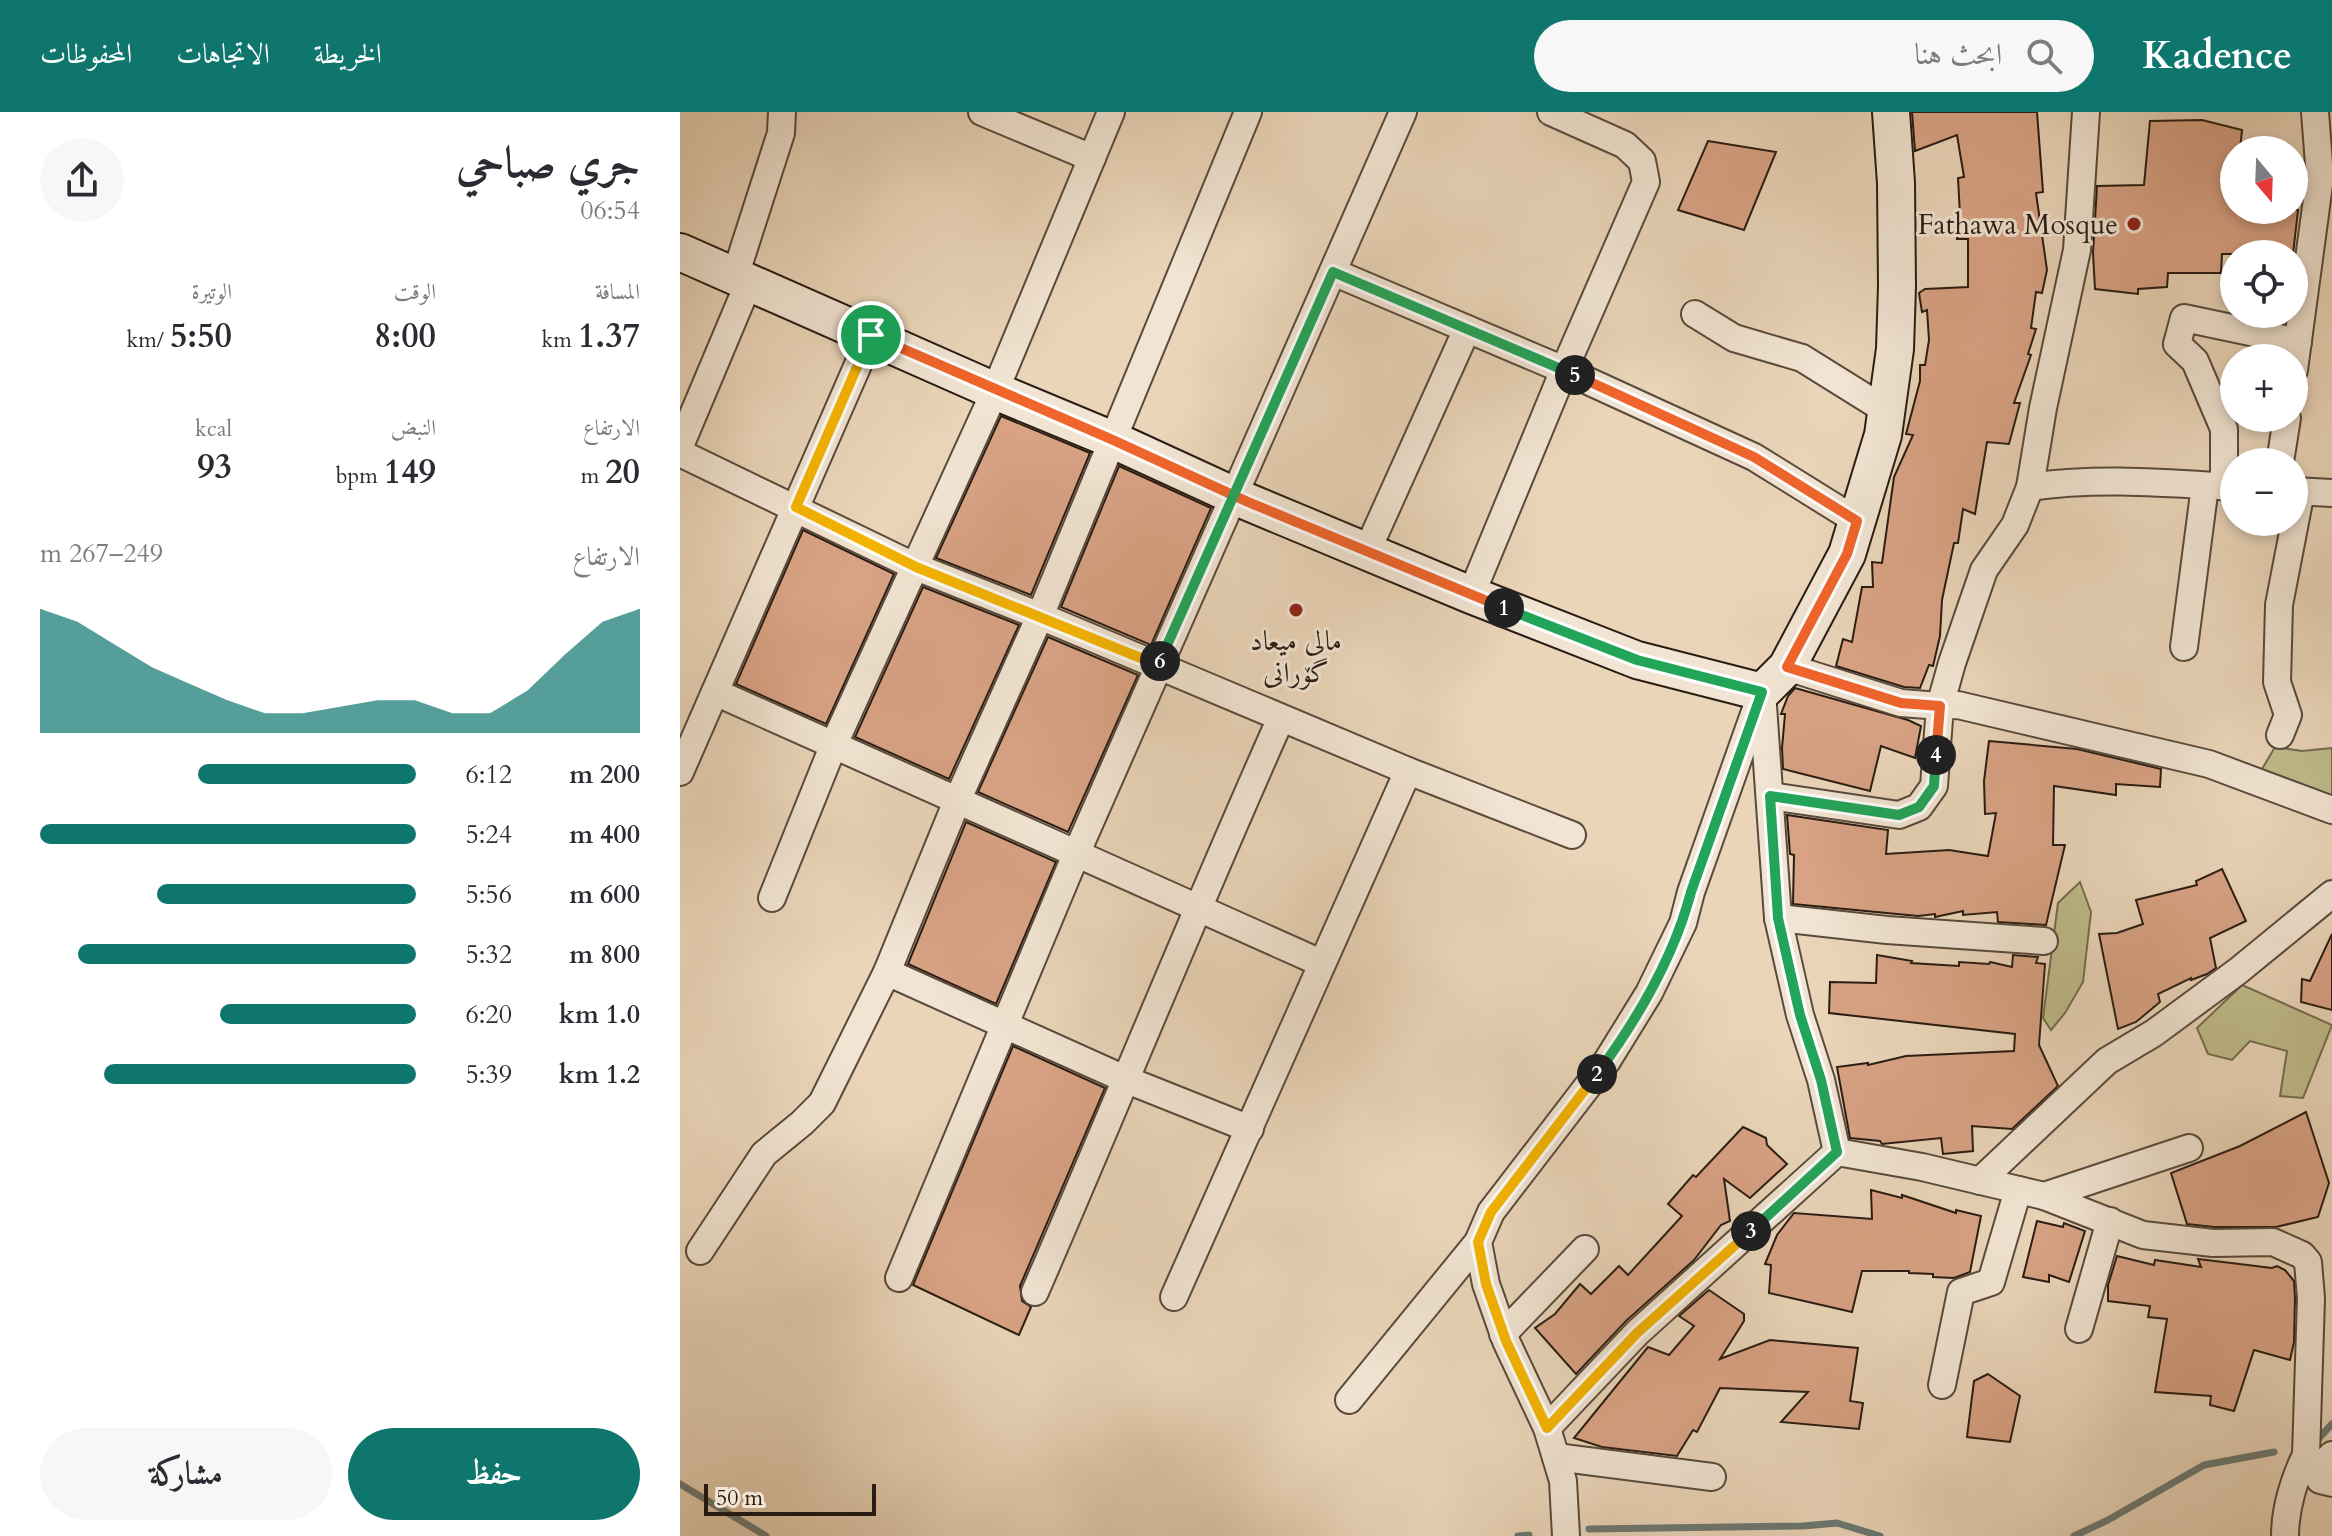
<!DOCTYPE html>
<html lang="ar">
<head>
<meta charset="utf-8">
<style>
  :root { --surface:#fff; --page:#f7f7f7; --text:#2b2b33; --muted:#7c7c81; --accent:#0f766e }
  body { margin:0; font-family:Cardo,Amiri,serif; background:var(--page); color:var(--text); direction:rtl; height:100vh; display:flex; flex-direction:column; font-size:30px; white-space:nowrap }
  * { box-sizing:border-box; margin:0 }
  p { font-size:26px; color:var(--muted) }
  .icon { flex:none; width:44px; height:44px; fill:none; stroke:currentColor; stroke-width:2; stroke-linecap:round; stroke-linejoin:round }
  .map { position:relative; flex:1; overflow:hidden; direction:ltr }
  .panel { display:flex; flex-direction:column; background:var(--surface); width:680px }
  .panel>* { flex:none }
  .needle { width:52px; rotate:161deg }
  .tools { position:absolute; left:1540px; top:24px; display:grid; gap:16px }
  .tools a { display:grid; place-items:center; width:88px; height:88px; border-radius:50%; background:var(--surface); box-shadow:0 4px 12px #0003; font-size:40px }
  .scale { position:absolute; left:24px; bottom:20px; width:172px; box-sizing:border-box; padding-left:8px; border:4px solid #291c12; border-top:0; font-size:22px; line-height:28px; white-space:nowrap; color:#291c12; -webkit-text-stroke:6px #f1e4d2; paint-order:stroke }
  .pin { position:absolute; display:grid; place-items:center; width:68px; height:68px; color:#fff; margin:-34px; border:4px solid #fff; border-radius:50%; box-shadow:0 2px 8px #0007 }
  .km { position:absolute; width:40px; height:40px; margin:-20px; border-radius:50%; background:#222; color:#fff; font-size:22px; line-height:40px; text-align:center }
  .round { display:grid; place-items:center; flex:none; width:84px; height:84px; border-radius:42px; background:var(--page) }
  .head { display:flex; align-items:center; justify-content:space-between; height:136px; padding:0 40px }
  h1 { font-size:44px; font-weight:700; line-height:60px }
  .metrics { display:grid; grid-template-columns:repeat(3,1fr); gap:12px; height:136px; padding:8px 40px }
  .metrics div { display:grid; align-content:center }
  .metrics b { font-size:34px; font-weight:700 }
  .metrics small { font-size:22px; font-weight:400 }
  .metrics p { font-size:22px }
  .chart { height:224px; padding:16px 40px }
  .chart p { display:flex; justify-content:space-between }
  .chart svg { width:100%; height:144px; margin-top:8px; fill:var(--accent); opacity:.7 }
  .button { display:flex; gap:16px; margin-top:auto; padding:16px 40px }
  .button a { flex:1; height:92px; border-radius:48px; background:var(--accent); color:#fff; font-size:32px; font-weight:700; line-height:92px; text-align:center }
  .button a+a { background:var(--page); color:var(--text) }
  ul { padding:0 40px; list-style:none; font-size:26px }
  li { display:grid; grid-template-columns:128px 96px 1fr; align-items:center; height:60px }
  li i { height:20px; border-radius:10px; background:var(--accent) }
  header { display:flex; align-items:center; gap:48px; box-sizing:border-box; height:112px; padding:0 40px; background:var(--accent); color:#fff }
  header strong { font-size:38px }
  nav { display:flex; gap:44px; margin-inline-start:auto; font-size:28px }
  .search { width:560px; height:72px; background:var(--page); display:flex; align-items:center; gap:20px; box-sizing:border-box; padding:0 28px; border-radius:44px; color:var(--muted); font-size:30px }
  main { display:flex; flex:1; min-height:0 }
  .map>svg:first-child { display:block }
  .green { fill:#bfbb8a; stroke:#746c4e; stroke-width:2 }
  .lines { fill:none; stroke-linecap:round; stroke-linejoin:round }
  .stream { stroke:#6c7a74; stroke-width:7 }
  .building { fill:#d8a284; stroke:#291c12; stroke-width:2 }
  .street-casing { stroke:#594a3c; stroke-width:30 }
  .secondary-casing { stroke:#291c12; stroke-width:40 }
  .street { stroke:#f1e4d2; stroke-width:26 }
  .secondary { stroke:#f1e4d2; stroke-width:36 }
  .split-1-casing { stroke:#fff; stroke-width:16 }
  .split-2-casing { stroke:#fff; stroke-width:16 }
  .split-3-casing { stroke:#fff; stroke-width:16 }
  .split-4-casing { stroke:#fff; stroke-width:16 }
  .split-5-casing { stroke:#fff; stroke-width:16 }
  .split-6-casing { stroke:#fff; stroke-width:16 }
  .split-7-casing { stroke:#fff; stroke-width:16 }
  .split-1 { stroke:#f0652b; stroke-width:10 }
  .split-2 { stroke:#22a559; stroke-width:10 }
  .split-3 { stroke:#f5b400; stroke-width:10 }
  .split-4 { stroke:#22a559; stroke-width:10 }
  .split-5 { stroke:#f0652b; stroke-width:10 }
  .split-6 { stroke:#22a559; stroke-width:10 }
  .split-7 { stroke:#f5b400; stroke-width:10 }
  .poi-dot { fill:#8f2418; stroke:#f1e4d2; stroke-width:3 }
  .labels { text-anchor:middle; stroke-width:6; stroke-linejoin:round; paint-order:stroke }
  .poi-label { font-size:28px; fill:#291c12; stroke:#f1e4d2; text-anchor:end }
</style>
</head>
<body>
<header>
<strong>Kadence</strong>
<div class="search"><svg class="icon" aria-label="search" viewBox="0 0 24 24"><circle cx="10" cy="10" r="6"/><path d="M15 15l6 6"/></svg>ابحث هنا</div>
<nav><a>الخريطة</a><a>الاتجاهات</a><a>المحفوظات</a></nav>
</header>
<main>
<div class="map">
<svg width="1652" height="1424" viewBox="0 0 1652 1424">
  <rect width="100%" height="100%" fill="#ead5b9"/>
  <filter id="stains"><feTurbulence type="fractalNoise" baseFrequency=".0025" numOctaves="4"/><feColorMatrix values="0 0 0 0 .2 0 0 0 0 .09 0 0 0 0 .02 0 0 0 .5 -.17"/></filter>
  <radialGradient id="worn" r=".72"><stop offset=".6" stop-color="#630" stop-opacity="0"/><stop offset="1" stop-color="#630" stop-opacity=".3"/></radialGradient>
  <g class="green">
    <polygon points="1595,635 1622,639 1652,636 1652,688 1579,662"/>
    <polygon points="1400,770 1411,800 1403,870 1385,901 1371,918 1363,906 1378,791"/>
    <polygon points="1562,873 1652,913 1623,986 1600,984 1607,939 1570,929 1552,948 1528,942 1517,916"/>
  </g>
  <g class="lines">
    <g class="stream">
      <polyline points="1638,1327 1652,1312"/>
      <polyline points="0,1372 86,1424"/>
      <polyline points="909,1417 1123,1414 1157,1411 1200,1424"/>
      <polyline points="838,1424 849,1423"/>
      <polyline points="1394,1424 1428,1408 1524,1353 1594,1340"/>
    </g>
  </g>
  <g class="building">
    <polygon points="1232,0 1357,0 1363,80 1356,81 1367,158 1362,181 1356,180 1351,216 1356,217 1348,242 1351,243 1334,291 1340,291 1329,332 1307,330 1295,402 1283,397 1278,431 1274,431 1262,488 1260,524 1253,554 1249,553 1240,576 1224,575 1156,554 1163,527 1172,530 1182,475 1193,475 1192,450 1202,451 1214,365 1233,323 1226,322 1240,269 1240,253 1245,253 1249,228 1247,198 1242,200 1239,181 1245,177 1288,175 1288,127 1277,127 1280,103 1278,66 1284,65 1277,23 1235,39"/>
    <polygon points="1522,8 1562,18 1560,38 1554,38 1554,98 1618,98 1613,142 1542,142 1541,161 1488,161 1487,175 1458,177 1458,182 1415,177 1413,141 1417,74 1464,73 1470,9"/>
    <polygon points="1028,29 1096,40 1064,118 998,98"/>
    <polygon points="321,304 410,341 351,483 256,446"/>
    <polygon points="439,354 531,396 471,533 381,495"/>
    <polygon points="123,418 214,462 146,612 56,572"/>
    <polygon points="243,475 339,513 269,667 175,625"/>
    <polygon points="368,525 458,563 388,720 298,680"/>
    <polygon points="1115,576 1228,608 1241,614 1235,646 1201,634 1190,679 1103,657 1102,636 1105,602 1101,602 1108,584"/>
    <polygon points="1309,629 1397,637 1481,657 1480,675 1436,672 1436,683 1374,674 1373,733 1385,733 1366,813 1318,810 1317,800 1283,803 1283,799 1255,805 1255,802 1238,804 1113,792 1114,743 1110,742 1107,703 1208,718 1206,742 1269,738 1308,744 1316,701 1305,702 1304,669"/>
    <polygon points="286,710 376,750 316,892 228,852"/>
    <polygon points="1542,757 1566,809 1530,826 1536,856 1527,862 1511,868 1511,866 1478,882 1480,890 1456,910 1438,917 1419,822 1437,821 1463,812 1456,788 1517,773 1516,769"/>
    <polygon points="1652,822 1652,898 1621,890 1622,867 1630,869"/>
    <polygon points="1197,843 1232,849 1231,851 1279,854 1279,850 1309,852 1310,850 1332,855 1333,843 1358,845 1356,851 1365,852 1359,933 1378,974 1332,1017 1292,1014 1293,1039 1263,1042 1261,1026 1202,1032 1200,1029 1170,1026 1157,955 1188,951 1188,953 1226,944 1334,939 1335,922 1149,901 1150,870 1196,871"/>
    <polygon points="333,934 425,976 340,1174 342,1189 351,1195 339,1223 233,1173"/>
    <polygon points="1626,1000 1649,1071 1638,1105 1596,1115 1534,1115 1507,1112 1491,1061 1560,1034"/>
    <polygon points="1063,1015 1086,1026 1087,1033 1107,1052 1070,1086 1044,1067 1050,1109 1041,1113 1014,1148 946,1209 896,1262 855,1216 875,1202 900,1172 911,1182 939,1154 948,1163 1002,1104 988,1092 1013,1063 1016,1065"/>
    <polygon points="1191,1078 1222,1086 1222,1083 1276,1101 1276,1098 1301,1104 1290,1160 1274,1166 1253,1165 1253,1162 1229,1161 1229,1159 1182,1159 1172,1200 1089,1181 1091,1153 1085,1152 1097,1123 1114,1101 1192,1107"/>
    <polygon points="1357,1109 1383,1115 1384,1111 1405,1119 1389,1170 1369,1163 1369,1170 1343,1165"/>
    <polygon points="1437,1144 1474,1153 1475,1148 1521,1155 1518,1147 1592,1156 1597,1154 1605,1158 1614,1169 1615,1186 1614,1230 1610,1248 1574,1238 1554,1299 1530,1293 1531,1284 1475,1280 1487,1207 1468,1205 1470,1194 1428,1189 1428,1173"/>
    <polygon points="1029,1178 1064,1202 1064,1209 1040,1247 1090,1228 1178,1236 1170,1289 1183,1291 1179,1317 1101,1310 1128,1280 1040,1276 1017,1320 1013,1318 997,1344 922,1335 894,1326 968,1235 989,1243 1014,1214 999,1204"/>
    <polygon points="1308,1262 1340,1284 1330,1330 1287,1325 1294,1269"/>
  </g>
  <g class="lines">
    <defs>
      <g id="street">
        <polyline points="302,0 412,46"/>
        <polyline points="653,160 884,258 1074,345 1177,409"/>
        <polyline points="55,164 101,21 102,0"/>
        <polyline points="1015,202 1054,226 1122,246 1207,299"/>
        <polyline points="1614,258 1640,65 1635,0"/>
        <polyline points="0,334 69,170"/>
        <polyline points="0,341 236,455 360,504 728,659 892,723"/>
        <polyline points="1600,350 1607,306"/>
        <path d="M1350 375C1418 365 1486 371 1554 375"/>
        <polyline points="1544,375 1544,317 1515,249 1497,232 1504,206 1618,230"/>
        <polyline points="1614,379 1652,381"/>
        <polyline points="687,439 787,217"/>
        <polyline points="791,483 884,258 966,70 962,49 945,33 871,0"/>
        <polyline points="1504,535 1525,374"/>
        <polyline points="1107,555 1221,591 1260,594 1272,551 1304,458 1335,413 1350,375 1363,296 1397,138 1406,0"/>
        <polyline points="35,580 641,851"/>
        <polyline points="1082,580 1098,806 1120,903 1141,968 1157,1040 1242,1055 1364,1084 1463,1123 1533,1131 1593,1130 1622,1143 1628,1150 1631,1186 1626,1343 1640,1368 1652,1371"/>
        <polyline points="1600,623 1608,603 1597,570 1599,493 1621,379"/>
        <polyline points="0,660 191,223"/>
        <polyline points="1090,684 1219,703 1239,695 1254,674 1260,594 1278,593 1529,652 1652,698"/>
        <polyline points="92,786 154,632 315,279 431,0"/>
        <polyline points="1098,806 1207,818 1364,829"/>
        <polyline points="207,860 447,968 570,1017"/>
        <polyline points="1300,1069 1427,949 1474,921 1558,859 1652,782"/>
        <polyline points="1364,1084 1509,1036"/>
        <polyline points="20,1139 84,1042 122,1011 142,991 207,860 277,689 360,504 568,0"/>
        <polyline points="219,1166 397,740 723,0"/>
        <path d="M355 1180C438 989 516 796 601 606"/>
        <polyline points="494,1185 728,659"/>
        <polyline points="1399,1217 1430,1109"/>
        <polyline points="823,1222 905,1137"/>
        <polyline points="1262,1273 1281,1180 1311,1170 1338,1078"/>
        <polyline points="669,1288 798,1130"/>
        <polyline points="867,1316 957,1221 1157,1040"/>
        <polyline points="876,1345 1032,1365"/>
        <polyline points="1635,1360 1652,1343"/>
        <polyline points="886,1424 883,1369 867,1316 826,1229 806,1172 798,1130 811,1100 927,949 969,881 1003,811 1011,780 1078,591"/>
        <path d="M1605 1424C1605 1397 1614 1367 1626 1343"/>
      </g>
      <polyline id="secondary" points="0,140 315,279 433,328 568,390 791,483 957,548 1082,580 1107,555 1167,442 1203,323 1215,237 1217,174 1216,71 1211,0"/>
    </defs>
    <use href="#street" class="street-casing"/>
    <use href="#secondary" class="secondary-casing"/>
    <use href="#street" class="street"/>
    <use href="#secondary" class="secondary"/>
  </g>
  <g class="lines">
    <defs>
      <polyline id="split-1" points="191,223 433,328 568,390 824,496"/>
      <path id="split-2" d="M824 496 957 548 1082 580 1011 780C994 845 957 908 917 962"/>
      <polyline id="split-3" points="917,962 811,1100 798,1130 806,1172 826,1229 867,1316 957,1221 1071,1119"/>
      <polyline id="split-4" points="1071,1119 1157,1040 1141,968 1120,903 1098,806 1090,684 1219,703 1239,695 1254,674 1256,643"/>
      <polyline id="split-5" points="895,263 1074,345 1177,409 1167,442 1107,555 1221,591 1260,594 1256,643"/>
      <polyline id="split-6" points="480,549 653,160 895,263"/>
      <polyline id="split-7" points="191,223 116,395 236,455 478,553 480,549"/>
    </defs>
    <use href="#split-1" class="split-1-casing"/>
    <use href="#split-2" class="split-2-casing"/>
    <use href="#split-3" class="split-3-casing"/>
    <use href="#split-4" class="split-4-casing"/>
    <use href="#split-5" class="split-5-casing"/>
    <use href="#split-6" class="split-6-casing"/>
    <use href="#split-7" class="split-7-casing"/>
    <use href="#split-1" class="split-1"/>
    <use href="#split-2" class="split-2"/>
    <use href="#split-3" class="split-3"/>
    <use href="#split-4" class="split-4"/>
    <use href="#split-5" class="split-5"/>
    <use href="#split-6" class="split-6"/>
    <use href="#split-7" class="split-7"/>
  </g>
  <g class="poi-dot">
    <circle cx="1454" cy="112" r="8"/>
    <circle cx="616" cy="498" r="8"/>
  </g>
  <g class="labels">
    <g class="poi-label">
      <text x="1438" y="122">Fathawa Mosque</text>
      <text x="616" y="538" text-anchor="middle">مالی میعاد<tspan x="616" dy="32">گۆرانی</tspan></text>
    </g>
  </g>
  <rect width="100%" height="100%" filter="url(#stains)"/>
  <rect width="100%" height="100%" fill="url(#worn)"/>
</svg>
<div class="tools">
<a><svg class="needle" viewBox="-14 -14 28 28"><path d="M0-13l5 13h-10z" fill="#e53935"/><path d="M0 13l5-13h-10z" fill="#7c7c81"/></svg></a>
<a><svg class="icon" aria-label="locate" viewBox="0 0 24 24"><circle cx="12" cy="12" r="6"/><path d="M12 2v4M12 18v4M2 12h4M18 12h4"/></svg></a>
<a>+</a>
<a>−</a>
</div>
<div class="scale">50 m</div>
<div class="pin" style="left:191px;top:223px;background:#1e9e55"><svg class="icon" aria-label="arrive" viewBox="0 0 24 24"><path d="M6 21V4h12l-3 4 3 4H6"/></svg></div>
<b class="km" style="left:824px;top:496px">1</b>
<b class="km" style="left:917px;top:962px">2</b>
<b class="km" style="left:1071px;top:1119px">3</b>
<b class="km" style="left:1256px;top:643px">4</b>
<b class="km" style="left:895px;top:263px">5</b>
<b class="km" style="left:480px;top:549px">6</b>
</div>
<section class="panel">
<div class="head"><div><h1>جري صباحي</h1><p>06:54</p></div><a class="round"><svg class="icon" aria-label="share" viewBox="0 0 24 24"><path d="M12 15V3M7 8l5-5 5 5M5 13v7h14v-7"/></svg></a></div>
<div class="metrics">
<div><p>المسافة</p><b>1.37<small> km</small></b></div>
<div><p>الوقت</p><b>8:00</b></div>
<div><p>الوتيرة</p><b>5:50<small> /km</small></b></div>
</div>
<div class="metrics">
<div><p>الارتفاع</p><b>20<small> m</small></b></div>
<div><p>النبض</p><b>149<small> bpm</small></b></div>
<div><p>kcal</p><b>93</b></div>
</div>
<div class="chart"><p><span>الارتفاع</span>249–267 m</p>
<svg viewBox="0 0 160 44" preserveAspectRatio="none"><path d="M0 44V6L10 10L20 17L30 24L40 29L50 34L60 38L70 38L80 36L90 34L100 34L110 38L120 38L130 31L140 20L150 10L160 6V44z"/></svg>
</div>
<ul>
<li><b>200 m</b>6:12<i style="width:58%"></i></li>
<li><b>400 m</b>5:24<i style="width:100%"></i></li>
<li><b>600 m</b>5:56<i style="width:69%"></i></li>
<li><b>800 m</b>5:32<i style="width:90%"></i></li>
<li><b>1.0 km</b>6:20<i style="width:52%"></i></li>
<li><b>1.2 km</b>5:39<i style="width:83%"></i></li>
</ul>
<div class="button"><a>حفظ</a><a>مشاركة</a></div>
</section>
</main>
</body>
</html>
